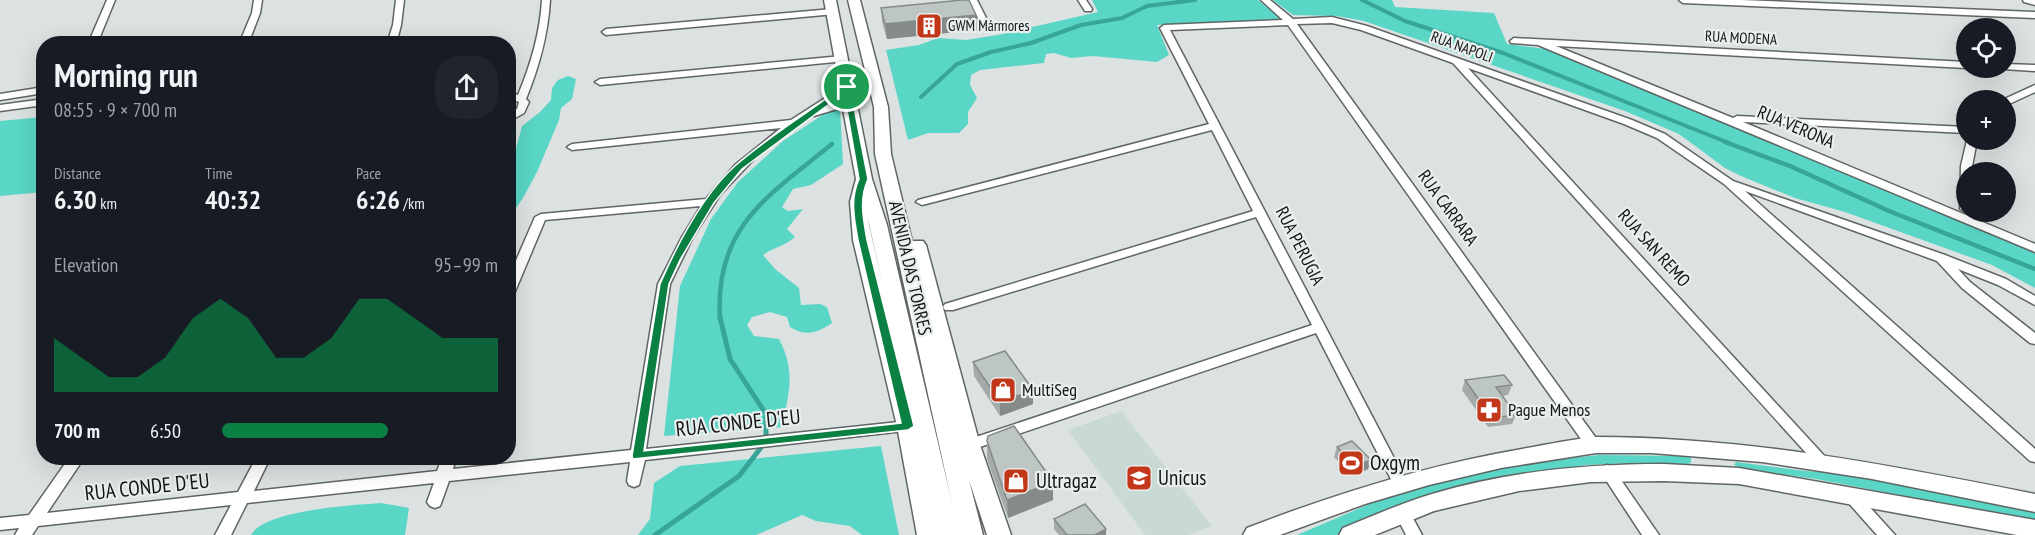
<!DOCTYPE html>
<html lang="en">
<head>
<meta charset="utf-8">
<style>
  :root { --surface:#171b24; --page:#20242c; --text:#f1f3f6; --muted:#9ea1a6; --accent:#0b8043 }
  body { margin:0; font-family:"PT Sans Narrow",sans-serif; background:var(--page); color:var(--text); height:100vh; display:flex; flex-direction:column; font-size:22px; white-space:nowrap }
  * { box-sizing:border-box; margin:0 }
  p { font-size:20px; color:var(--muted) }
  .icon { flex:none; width:33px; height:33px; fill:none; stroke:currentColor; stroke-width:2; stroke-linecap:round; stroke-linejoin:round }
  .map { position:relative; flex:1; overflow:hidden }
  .sheet { position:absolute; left:36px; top:36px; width:480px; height:429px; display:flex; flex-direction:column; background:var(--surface); border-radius:24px; box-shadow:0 6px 24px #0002 }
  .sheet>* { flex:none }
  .buttons { position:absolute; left:1956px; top:18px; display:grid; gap:12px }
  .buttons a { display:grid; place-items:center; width:60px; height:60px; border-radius:50%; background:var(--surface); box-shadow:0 6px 24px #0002; font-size:30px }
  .pin { position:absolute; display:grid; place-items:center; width:51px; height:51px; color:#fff; margin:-26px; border:3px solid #fff; border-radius:50%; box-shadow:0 2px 6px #0007 }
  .round { display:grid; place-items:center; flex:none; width:63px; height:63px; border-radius:24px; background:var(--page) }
  .headline { display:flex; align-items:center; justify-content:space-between; height:102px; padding:0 18px }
  h1 { font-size:33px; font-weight:800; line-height:45px }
  .stats { display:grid; grid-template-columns:repeat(3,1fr); gap:9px; height:102px; padding:6px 18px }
  .stats div { display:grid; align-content:center }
  .stats b { font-size:26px; font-weight:800 }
  .stats small { font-size:16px; font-weight:400 }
  .stats p { font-size:16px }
  .chart { height:168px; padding:12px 18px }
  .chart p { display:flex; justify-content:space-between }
  .chart svg { width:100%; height:108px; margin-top:6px; fill:var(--accent); opacity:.7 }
  ul { padding:0 18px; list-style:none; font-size:20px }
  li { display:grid; grid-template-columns:96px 72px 1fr; align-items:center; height:45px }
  li i { height:15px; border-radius:8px; background:var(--accent) }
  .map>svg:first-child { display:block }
  .built { fill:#c9d9d6 }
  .green { fill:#59d6c6 }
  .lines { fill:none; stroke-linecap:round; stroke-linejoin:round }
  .stream-far2 { stroke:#37a597; stroke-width:4 }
  .stream-far1 { stroke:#37a597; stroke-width:4.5 }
  .stream { stroke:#37a597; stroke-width:5 }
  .minor-casing { stroke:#606665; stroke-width:3 }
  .primary-casing { stroke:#606665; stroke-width:3 }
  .minor { fill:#fff; fill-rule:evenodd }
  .primary { fill:#fff; fill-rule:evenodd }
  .wall { fill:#a3aaa9 }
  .shaded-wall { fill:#858b89 }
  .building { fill:#bec6c4; stroke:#858b89; stroke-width:1.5 }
  .route { fill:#0b8043; stroke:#fff; stroke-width:1.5; fill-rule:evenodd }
  .labels { text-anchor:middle; stroke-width:4.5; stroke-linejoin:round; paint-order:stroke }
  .far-poi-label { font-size:15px; fill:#131615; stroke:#e8efee; text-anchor:start }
  .far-street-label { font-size:15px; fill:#131615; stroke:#e8efee }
  .street-label { font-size:18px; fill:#131615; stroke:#e8efee }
  .poi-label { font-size:18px; fill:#131615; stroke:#e8efee; text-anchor:start }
  .near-street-label { font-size:21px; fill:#131615; stroke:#e8efee }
  .near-poi-label { font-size:21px; fill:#131615; stroke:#e8efee; text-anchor:start }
</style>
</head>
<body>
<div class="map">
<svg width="2035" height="535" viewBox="0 0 2035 535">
  <rect width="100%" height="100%" fill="#dbe2e1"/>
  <polygon class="built" points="1121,411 1212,526 1189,535 1145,535 1068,430"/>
  <g class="green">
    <polygon points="1092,0 1258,0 1281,19 1157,25 1169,55 1157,62 1093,56 1071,58 1054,53 1046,54 1044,63 980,70 971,75 970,85 977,98 968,112 968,124 959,133 928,133 908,140 886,50 919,45 938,38 966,40 998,35 1098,12"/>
    <polygon points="1273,0 1392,0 1395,7 1494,13 1507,44 1546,49 2035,251 2035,288 1992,265 1845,212 1795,198 1741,176 1725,168 1679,134 1625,111 1364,21 1337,16 1293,15"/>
    <polygon points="568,76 576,79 572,99 561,108 559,120 537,172 523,198 509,218 509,160 516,149 522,126 540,112 551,100 552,88 558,80"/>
    <path d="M833 108H840L843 164 811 185 793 189 782 207 788 211 803 209 787 229 795 237C785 246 774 247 763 255L775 269 799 288 801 305 820 304 827 307 832 323C817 333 806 337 790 327L787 317 770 312 752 317 747 325 754 336 779 339C796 371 789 392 782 427L664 436 680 286 711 219 738 182 783 141Z"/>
    <polygon points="43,117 43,192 0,196 0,121"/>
    <polygon points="881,446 899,535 862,535 850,526 816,521 802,515 756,535 638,535 650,519 654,483 680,466"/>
    <polygon points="1599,455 1683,456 1691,457 1691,463 1686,464 1634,463 1585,465 1389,512 1336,535 1297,535 1400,491 1521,463"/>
    <polygon points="1736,462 1805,471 1848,474 2035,510 2035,521 1816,479 1743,469 1734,465"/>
    <path d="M381 503 409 508 405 535H251C264 510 354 505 381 503Z"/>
  </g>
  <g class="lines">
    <g class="stream-far2">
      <polyline points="1362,0 1405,21 1503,53 1729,143"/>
      <polyline points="921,97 957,64 991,52 1031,43 1081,25 1122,18 1147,6 1195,0"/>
    </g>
    <g class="stream-far1">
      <polyline points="1725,142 1790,166 1889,211 2035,269"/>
      <path d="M720 319C714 227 768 196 832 144"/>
    </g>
    <polyline class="stream" points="655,535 739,476 766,441 766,414 730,359 720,317"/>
    <defs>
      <g id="minor">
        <polygon points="107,0 115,0 97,44 88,44"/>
        <polygon points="254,0 262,0 260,13 248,44 239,44 252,13"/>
        <polygon points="396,0 404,0 401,25 396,44 387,44 393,25"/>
        <path d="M542 0H550C548 35 539 67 526 99L529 102 524 113 508 122V114L517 109 519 102 508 98V92L518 95C531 64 540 33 542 0Z"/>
        <polygon points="969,0 977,0 990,26 989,28 983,28"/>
        <polygon points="1078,0 1086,0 1092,9 1091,11 1085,11"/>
        <polygon points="1261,0 1270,0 1293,19 1332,17 1367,26 1632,120 1665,134 1733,181 1945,255 2006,279 2035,296 2035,305 1998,285 1958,269 1970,282 2035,333 2035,344 2030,343 1962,288 1937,261 1745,191 2035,449 2035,462 2030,461 1724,184 1657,138 1624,124 1468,68 1829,461 1827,465 1822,467 1817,465 1453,63 1361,30 1332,23 1297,24 1598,441 1600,445 1598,449 1593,450 1588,449 1288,25 1170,30 1407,483 1405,487 1400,489 1395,487 1316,333 974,449 969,450 964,449 962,445 964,441 1312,325 1256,217 953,310 945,310 943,307 945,304 1253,211 1212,130 922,205 916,202 918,200 1209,124 1160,28 1164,25 1283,20"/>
        <polygon points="1679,0 1742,0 2035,12 2035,18 1683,3"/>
        <polygon points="2023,0 2035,0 2035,5 2024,2"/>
        <polygon points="832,9 836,12 835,14 606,35 602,32 606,29"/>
        <polygon points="1514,38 1966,62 1966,68 1556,46 1733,118 1737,116 1966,127 1966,133 1743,122 2035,244 2035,252 1538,45 1511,43 1510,41"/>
        <polygon points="842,56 845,57 845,61 600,85 595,82 600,79"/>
        <polygon points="2006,64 2035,65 2035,71 2003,69 2002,68 2006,68"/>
        <polygon points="847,84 850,85 850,89 781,137 755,158 720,195 693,237 670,284 646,449 908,421 913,422 915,426 913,430 645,460 639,485 634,487 629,485 627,481 630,462 449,481 440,506 435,508 430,506 427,502 434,483 247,503 231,535 215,535 231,505 38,526 32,535 15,535 19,528 0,530 0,518 29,515 69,458 84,458 47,513 238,492 256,458 270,458 254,491 437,471 442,458 456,458 453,469 631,450 658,284 682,237 701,206 545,220 514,294 508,298 508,279 535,217 541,214 706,199 735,165 781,128 572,150 567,147 572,144 791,120"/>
        <polygon points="2035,85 2035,92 2009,104 2006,105 2006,100 2002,100"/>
        <polygon points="44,87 44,93 0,100 0,94"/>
        <polygon points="44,99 44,105 0,111 0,105"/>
        <polygon points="1967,140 1977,140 1971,172 1966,172 1966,212 1969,212 1966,212 1960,209 1961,166"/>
        <polygon points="1607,465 1612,467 1659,535 1642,535 1600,471 1602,467"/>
        <polygon points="1851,490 1856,492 1895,535 1877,535 1846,500 1843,496 1846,492"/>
        <polygon points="1403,507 1408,509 1422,535 1406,535 1395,513 1398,509"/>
      </g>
      <g id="primary">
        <path d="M824 0H836L872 179 887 225 952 503 875 154 874 107 848 0H860L888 107 891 154 912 241H923L926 245 980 445 1011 535H987L969 480 983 535H917L897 426 853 240 850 202 856 179 843 109H837L814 116 807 112 809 109 831 101 842 100ZM868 219 869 225 883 286Z"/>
        <path d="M1596 437C1745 437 1889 465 2035 494V512L1872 479 1762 462 1652 453H1596L1501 468 1429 485 1365 504 1280 535H1243L1247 528C1340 492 1434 463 1533 447 1554 443 1575 439 1596 437Z"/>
        <path d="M1664 464 1739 468 2035 520V535H2017L1739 484 1664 481 1591 482 1519 491 1434 511 1375 535H1339L1343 528C1372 516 1402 503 1432 494 1508 471 1585 464 1664 464Z"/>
      </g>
    </defs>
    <use href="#minor" class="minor-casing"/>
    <use href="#primary" class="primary-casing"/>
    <use href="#minor" class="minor"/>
    <use href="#primary" class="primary"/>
  </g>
  <g class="wall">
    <polygon points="881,8 976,15 977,30 887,39 882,22"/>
    <polygon points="973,362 1033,404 1000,416 974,376"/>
    <polygon points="1465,380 1512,385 1508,395 1502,396 1516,415 1512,424 1488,427 1462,390"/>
    <polygon points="987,441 1053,500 1008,518 987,459"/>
    <polygon points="1337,447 1371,460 1368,469 1353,476 1334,457"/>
    <polygon points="1054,519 1106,529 1106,535 1059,535 1054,529"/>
  </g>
  <g class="shaded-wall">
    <polygon points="976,15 977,30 887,39 885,24"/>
    <polygon points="1033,390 1033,404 1000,416 1000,402"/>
    <polygon points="1371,460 1368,469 1353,476 1355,466"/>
    <polygon points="1053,482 1053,500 1008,518 1007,500"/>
    <polygon points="1106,529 1106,535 1095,535"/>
  </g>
  <g class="building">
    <polygon points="962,0 969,0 976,15 885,24 881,8"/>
    <polygon points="1005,351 1033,390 1000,402 973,362"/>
    <polygon points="1504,375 1512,385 1496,387 1516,415 1492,418 1465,380"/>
    <polygon points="1014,426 1053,482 1007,500 987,441 988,436"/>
    <polygon points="1352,441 1371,460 1355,466 1337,447"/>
    <polygon points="1085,504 1106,529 1095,535 1067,535 1054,519"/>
  </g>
  <path class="route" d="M844 86 850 87 868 179C859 199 863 218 867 240L914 426 908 430 633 459 632 456 660 284C677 245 704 193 736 165 769 136 809 112 844 86ZM844 93 859 179C850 199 854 218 858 240L901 423 644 451 669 284 680 260 714 203 742 169Z"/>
  <defs>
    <symbol id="building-square" viewBox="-11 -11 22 22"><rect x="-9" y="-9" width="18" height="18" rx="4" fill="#c23719" stroke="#e8efee"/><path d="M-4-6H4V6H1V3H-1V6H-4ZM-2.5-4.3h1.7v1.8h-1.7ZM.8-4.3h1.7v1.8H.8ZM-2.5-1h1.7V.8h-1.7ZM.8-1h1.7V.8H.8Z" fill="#fff"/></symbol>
    <symbol id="shop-square" viewBox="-11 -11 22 22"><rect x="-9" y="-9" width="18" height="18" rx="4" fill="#c23719" stroke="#e8efee"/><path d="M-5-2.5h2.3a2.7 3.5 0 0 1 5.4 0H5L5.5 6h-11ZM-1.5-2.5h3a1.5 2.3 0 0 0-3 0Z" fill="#fff"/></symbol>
    <symbol id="pharmacy-square" viewBox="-11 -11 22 22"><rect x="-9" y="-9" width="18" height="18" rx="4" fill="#c23719" stroke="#e8efee"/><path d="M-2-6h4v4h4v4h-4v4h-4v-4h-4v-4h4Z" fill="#fff"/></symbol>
    <symbol id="stadium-square" viewBox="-11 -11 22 22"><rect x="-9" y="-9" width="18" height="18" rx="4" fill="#c23719" stroke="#e8efee"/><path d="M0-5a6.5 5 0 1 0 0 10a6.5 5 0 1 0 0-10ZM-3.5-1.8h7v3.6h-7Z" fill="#fff"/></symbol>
    <symbol id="school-square" viewBox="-11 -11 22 22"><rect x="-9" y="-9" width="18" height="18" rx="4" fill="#c23719" stroke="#e8efee"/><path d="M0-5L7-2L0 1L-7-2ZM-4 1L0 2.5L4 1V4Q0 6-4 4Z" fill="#fff"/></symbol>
  </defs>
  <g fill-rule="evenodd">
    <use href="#building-square" x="914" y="11" width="30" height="30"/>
    <use href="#shop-square" x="988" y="375" width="30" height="30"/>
    <use href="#pharmacy-square" x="1474" y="395" width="30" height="30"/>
    <use href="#stadium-square" x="1336" y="448" width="30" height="30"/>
    <use href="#school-square" x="1124" y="463" width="30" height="30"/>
    <use href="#shop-square" x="1001" y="466" width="30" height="30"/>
  </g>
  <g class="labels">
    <g class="far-poi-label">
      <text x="948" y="31">GWM Mármores</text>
    </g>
    <g class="far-street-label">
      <text transform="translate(1741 38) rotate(3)" y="5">RUA MODENA</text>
      <text transform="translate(1462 47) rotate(20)" y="5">RUA NAPOLI</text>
    </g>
    <g class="street-label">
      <text transform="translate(1796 127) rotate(23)" y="6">RUA VERONA</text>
      <text transform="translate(1448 208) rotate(54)" y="6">RUA CARRARA</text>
      <text transform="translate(1300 246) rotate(63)" y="6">RUA PERUGIA</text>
      <text transform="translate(1654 248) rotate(48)" y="6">RUA SAN REMO</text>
      <text transform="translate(910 268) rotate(77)" y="6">AVENIDA DAS TORRES</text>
    </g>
    <g class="poi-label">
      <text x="1022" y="396">MultiSeg</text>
      <text x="1508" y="416">Pague Menos</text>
    </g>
    <g class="near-street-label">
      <text transform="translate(738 423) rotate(-6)" y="7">RUA CONDE D'EU</text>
      <text transform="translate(147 487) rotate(-6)" y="7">RUA CONDE D'EU</text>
    </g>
    <g class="near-poi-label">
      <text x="1370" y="470">Oxgym</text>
      <text x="1158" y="485">Unicus</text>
      <text x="1036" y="488">Ultragaz</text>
    </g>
  </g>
</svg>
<div class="buttons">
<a><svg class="icon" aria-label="locate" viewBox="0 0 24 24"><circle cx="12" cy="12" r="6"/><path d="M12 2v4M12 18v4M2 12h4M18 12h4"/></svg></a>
<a>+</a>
<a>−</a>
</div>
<div class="pin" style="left:847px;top:87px;background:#1e9e55"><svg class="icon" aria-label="arrive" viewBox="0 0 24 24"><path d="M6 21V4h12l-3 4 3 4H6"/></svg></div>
<section class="sheet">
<div class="headline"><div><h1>Morning run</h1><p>08:55 · 9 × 700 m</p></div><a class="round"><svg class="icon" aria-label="share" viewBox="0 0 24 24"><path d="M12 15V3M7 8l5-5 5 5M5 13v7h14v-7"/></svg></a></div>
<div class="stats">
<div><p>Distance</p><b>6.30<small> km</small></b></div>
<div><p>Time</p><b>40:32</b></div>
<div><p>Pace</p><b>6:26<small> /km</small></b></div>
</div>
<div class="chart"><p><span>Elevation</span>95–99 m</p>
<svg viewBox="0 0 160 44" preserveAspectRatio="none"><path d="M0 44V22L10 30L20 38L30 38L40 30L50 14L60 6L70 14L80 30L90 30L100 22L110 6L120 6L130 14L140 22L150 22L160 22V44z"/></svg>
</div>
<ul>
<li><b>700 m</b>6:50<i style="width:60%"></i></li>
</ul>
</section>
</div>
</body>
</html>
